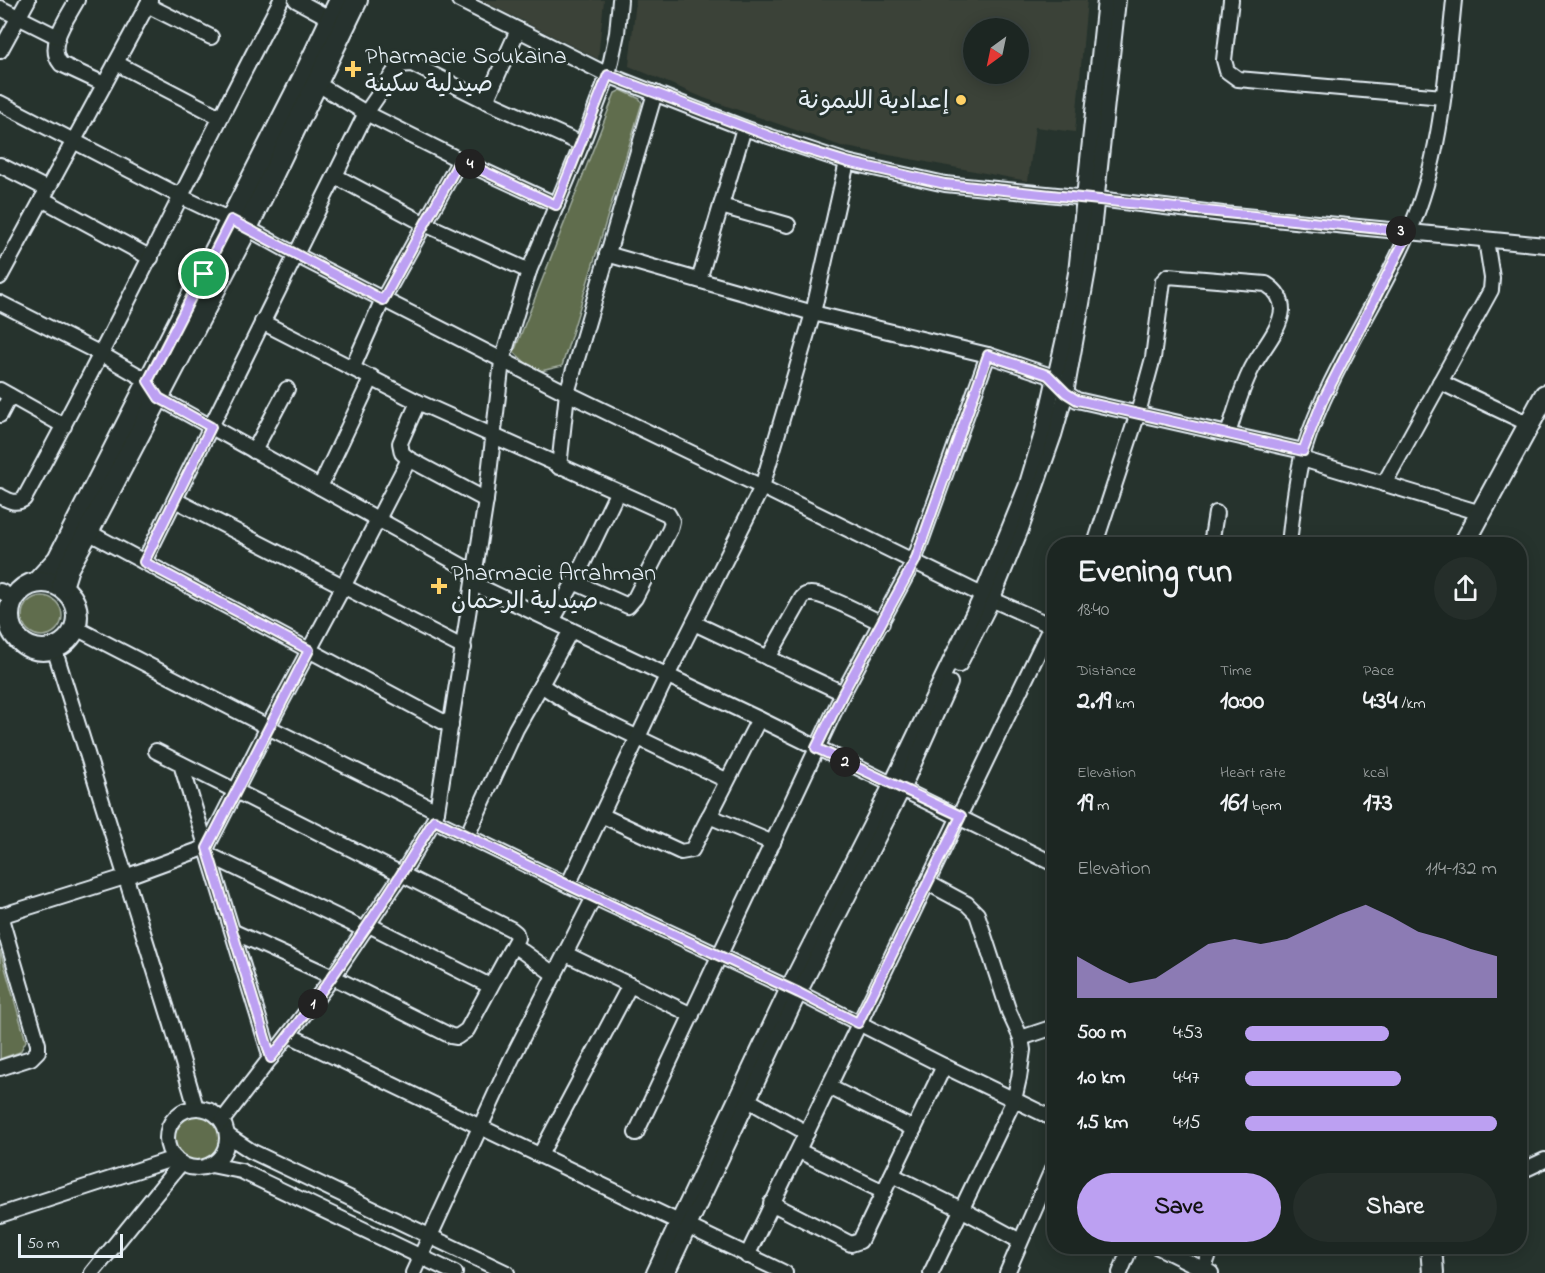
<!DOCTYPE html>
<html lang="en">
<head>
<meta charset="utf-8">
<style>
  :root { --surface:#1c2622; --page:#252e2a; --text:#f1f3f6; --muted:#a0a5a5; --line:#3a4340; --accent:#bca0f2 }
  body { margin:0; font-family:"Indie Flower","Playpen Sans Arabic",sans-serif; background:var(--page); color:var(--text); height:100vh; display:flex; flex-direction:column; font-size:22px; white-space:nowrap }
  * { box-sizing:border-box; margin:0 }
  p { font-size:20px; color:var(--muted) }
  .icon { flex:none; width:33px; height:33px; fill:none; stroke:currentColor; stroke-width:2; stroke-linecap:round; stroke-linejoin:round }
  .map { position:relative; flex:1; overflow:hidden }
  .drawer { position:absolute; left:1047px; top:537px; width:480px; height:717px; display:flex; flex-direction:column; background:var(--surface); border-radius:24px; box-shadow:0 3px 15px #0003,0 0 0 2px var(--line) }
  .drawer>* { flex:none }
  .needle { width:39px; rotate:213deg }
  .fabs { position:absolute; left:963px; top:18px; display:grid; gap:12px }
  .fabs a { display:grid; place-items:center; width:66px; height:66px; border-radius:50%; background:var(--surface); box-shadow:0 3px 15px #0003,0 0 0 2px var(--line); font-size:30px }
  .scale { position:absolute; left:18px; bottom:15px; width:105px; box-sizing:border-box; padding-left:6px; border:3px solid #e8f1f8; border-top:0; font-size:16px; line-height:21px; white-space:nowrap; color:#e8f1f8; -webkit-text-stroke:4px #26332d; paint-order:stroke }
  .pin { position:absolute; display:grid; place-items:center; width:51px; height:51px; color:#fff; margin:-26px; border:3px solid #fff; border-radius:50%; box-shadow:0 2px 6px #0007 }
  .km { position:absolute; width:30px; height:30px; margin:-15px; border-radius:50%; background:#222; color:#fff; font-size:16px; line-height:30px; text-align:center }
  .round { display:grid; place-items:center; flex:none; width:63px; height:63px; border-radius:32px; background:var(--page) }
  .head { display:flex; align-items:center; justify-content:space-between; height:102px; padding:0 30px }
  h1 { font-size:33px; font-weight:800; line-height:45px }
  .figures { display:grid; grid-template-columns:repeat(3,1fr); gap:9px; height:102px; padding:6px 30px }
  .figures div { display:grid; align-content:center }
  .figures b { font-size:26px; font-weight:800 }
  .figures small { font-size:16px; font-weight:400 }
  .figures p { font-size:16px }
  .chart { height:168px; padding:12px 30px }
  .chart p { display:flex; justify-content:space-between }
  .chart svg { width:100%; height:108px; margin-top:6px; fill:var(--accent); opacity:.7 }
  .cta { display:flex; gap:12px; margin-top:auto; padding:12px 30px }
  .cta a { flex:1; height:69px; border-radius:36px; background:var(--accent); color:#111; font-size:24px; font-weight:800; line-height:69px; text-align:center }
  .cta a+a { background:var(--page); color:var(--text) }
  ul { padding:0 30px; list-style:none; font-size:20px }
  li { display:grid; grid-template-columns:96px 72px 1fr; align-items:center; height:45px }
  li i { height:15px; border-radius:8px; background:var(--accent) }
  .map>svg:first-child { display:block }
  .built { fill:#3b4238; fill-rule:evenodd }
  .green { fill:#606d4e; stroke:#a4afa3; stroke-width:1.5 }
  .lines { fill:none; stroke-linecap:round; stroke-linejoin:round }
  .street-casing { stroke:#e8f1f8; stroke-width:18 }
  .secondary-casing { stroke:#e8f1f8; stroke-width:24 }
  .street { stroke:#26332d; stroke-width:14 }
  .secondary { stroke:#26332d; stroke-width:20 }
  .route-casing { stroke:#fff; stroke-width:12 }
  .route { stroke:#bca0f2; stroke-width:8 }
  .poi-dot { fill:#ffd166; stroke:#26332d; stroke-width:2 }
  .labels { text-anchor:middle; stroke-width:6; stroke-linejoin:round; paint-order:stroke }
  .poi-label { font-size:24px; fill:#e8f1f8; stroke:#26332d; text-anchor:start }
</style>
</head>
<body>
<div class="map">
<svg width="1545" height="1273" viewBox="0 0 1545 1273">
  <rect width="100%" height="100%" fill="#26332d"/>
  <filter id="ink" filterUnits="userSpaceOnUse"><feTurbulence type="fractalNoise" baseFrequency=".0167" numOctaves="2"/><feDisplacementMap in="SourceGraphic" scale="12" xChannelSelector="R" yChannelSelector="G"/><feConvolveMatrix kernelMatrix="1 2 1 2 8 2 1 2 1" color-interpolation-filters="sRGB"/></filter>
  <g filter="url(#ink)">
    <g class="built">
      <polygon points="481,0 604,0 598,59"/>
      <path d="M636 0H1087L1075 132 1035 127 1028 181 841 146 704 98 629 66ZM1018 28V74H974V28Z"/>
    </g>
    <g class="green">
      <polygon points="621,90 640,99 642,103 562,366 541,371 529,366 514,352 615,93"/>
      <circle cx="42" cy="616" r="20"/>
      <polygon points="0,950 26,1041 20,1052 0,1059"/>
      <circle cx="196" cy="1138" r="27"/>
    </g>
    <g class="lines">
      <defs>
        <g id="street">
          <path d="M77 0C68 17 45 46 61 64L104 84"/>
          <polyline points="296,0 331,19"/>
          <polyline points="459,0 608,75 744,128 847,162 945,184 1098,199 1223,214 1545,245"/>
          <polyline points="1231,0 1224,60 1227,71 1238,79 1443,97"/>
          <polyline points="147,5 211,37"/>
          <polyline points="0,8 58,37"/>
          <polyline points="0,51 28,0"/>
          <polyline points="116,63 220,117"/>
          <polyline points="311,80 366,113 460,160 557,205"/>
          <polyline points="486,101 518,30"/>
          <polyline points="0,103 182,197 247,228 296,255 567,393 762,487 982,595 1054,627"/>
          <polyline points="0,165 47,189"/>
          <polyline points="335,176 425,224 529,271"/>
          <polyline points="42,199 151,258"/>
          <polyline points="721,206 788,225"/>
          <polyline points="607,254 813,313 988,355 1048,375 1066,393 1077,400 1303,451"/>
          <polyline points="0,277 150,0"/>
          <polyline points="699,280 744,128"/>
          <polyline points="0,303 101,354 148,381 159,398 475,573"/>
          <polyline points="262,322 418,402 668,514 672,521 670,529 635,598 628,606 574,582 552,621"/>
          <polyline points="353,367 383,299 460,160"/>
          <polyline points="1440,382 1529,424"/>
          <polyline points="0,390 64,426"/>
          <polyline points="418,402 400,443 402,453 409,459 486,500"/>
          <polyline points="0,415 10,396"/>
          <polyline points="254,451 287,389"/>
          <polyline points="1302,459 1481,513"/>
          <polyline points="559,467 567,393 655,93"/>
          <polyline points="1384,484 1491,290 1492,278 1486,240"/>
          <polyline points="320,487 372,377"/>
          <path d="M0 496C8 500 15 505 24 499 114 335 194 166 281 0"/>
          <polyline points="175,500 464,648"/>
          <polyline points="88,532 451,726"/>
          <path d="M1095 544 1138 413 1153 358 1163 281 1168 276 1266 284C1276 290 1282 298 1282 310 1280 331 1261 350 1252 368 1241 389 1235 412 1228 434"/>
          <polyline points="1211,544 1216,513"/>
          <path d="M1289 544C1292 517 1296 475 1304 450 1328 372 1377 306 1409 232 1441 160 1446 78 1454 0"/>
          <polyline points="144,562 366,113 399,65 412,64 486,101 582,144"/>
          <polyline points="574,582 617,493"/>
          <polyline points="474,584 759,719 1054,864"/>
          <polyline points="0,591 13,598"/>
          <polyline points="694,623 843,693"/>
          <polyline points="76,628 268,727 437,811"/>
          <polyline points="54,648 172,1025 196,1108"/>
          <path d="M768 658 802 598C805 595 805 594 810 594 825 593 866 616 882 623"/>
          <polyline points="959,665 992,600 1021,529 1054,435 1066,393 1090,259 1118,0"/>
          <polyline points="541,685 571,630"/>
          <polyline points="156,751 511,929 516,933 517,938 467,1030 457,1037 451,1036 333,977 234,932"/>
          <polyline points="181,764 271,1058"/>
          <polyline points="601,815 681,852 692,850 759,719"/>
          <polyline points="709,816 773,843"/>
          <polyline points="434,820 568,885 799,993 944,1066 1054,1119"/>
          <polyline points="467,836 516,729 541,685 576,708 726,780"/>
          <polyline points="209,855 365,930"/>
          <polyline points="928,883 967,904 977,914 1009,1012 1021,1038 1023,1050 1019,1078 1014,1100 931,1273"/>
          <polyline points="568,885 667,676 762,487 813,313 847,162"/>
          <polyline points="0,915 38,1044 38,1051 31,1058 0,1068"/>
          <polyline points="0,916 125,877 207,847 268,727 343,587 409,459"/>
          <polyline points="369,925 490,986"/>
          <polyline points="515,946 555,975"/>
          <polyline points="566,954 692,1015"/>
          <polyline points="289,1035 785,1273"/>
          <polyline points="1021,1038 1054,1027"/>
          <polyline points="829,1087 914,1129"/>
          <polyline points="748,1100 807,1133"/>
          <circle cx="197" cy="1138" r="30"/>
          <polyline points="222,1121 333,977 402,874 434,820 437,811 486,500 502,361 529,271 582,144 608,75 617,33 620,0"/>
          <polyline points="636,1133 843,693 914,561 988,355"/>
          <polyline points="227,1135 251,1151 507,1273"/>
          <polyline points="799,1151 884,1192"/>
          <polyline points="540,1155 630,985"/>
          <polyline points="211,1165 241,1171 455,1273"/>
          <polyline points="1520,1166 1528,1168 1545,1160"/>
          <polyline points="892,1175 961,1209 1020,1241"/>
          <polyline points="771,1203 851,1244 860,1241 944,1066"/>
          <polyline points="0,1215 175,1158"/>
          <polyline points="1156,1246 1211,1273"/>
          <polyline points="747,1256 1051,626"/>
          <polyline points="92,1273 181,1163"/>
          <polyline points="413,1273 511,1060 594,897"/>
          <polyline points="654,1273 788,988 891,785 982,595 1026,487 1043,430 1064,338 1076,273 1105,0"/>
          <polyline points="667,1273 799,993 902,790 950,683"/>
          <polyline points="1007,1273 1054,1165"/>
          <polyline points="1120,1273 1131,1246"/>
          <polyline points="1202,1273 1212,1246"/>
        </g>
        <g id="secondary">
          <polyline points="1464,544 1545,395"/>
          <polyline points="38,581 58,559 304,76 340,0"/>
          <circle cx="43" cy="616" r="34"/>
          <polyline points="62,587 68,568 88,532 247,228 357,0"/>
          <polyline points="1431,1246 1433,1273"/>
        </g>
      </defs>
      <use href="#street" class="street-casing"/>
      <use href="#secondary" class="secondary-casing"/>
      <use href="#street" class="street"/>
      <use href="#secondary" class="secondary"/>
    </g>
  </g>
  <g class="lines" filter="url(#ink)">
    <defs>
      <path id="route" d="M608 75 801 148 847 162 945 184 1409 232 1322 402 1303 451 1077 400 1066 393 1048 375 988 355 915 561 843 693 816 748 961 816 858 1023 799 993 568 885 434 820C385 903 331 982 271 1058L207 848 309 650 144 562 211 427 159 398 148 381 231 220 383 300 460 160 556 205Z"/>
    </defs>
    <use href="#route" class="route-casing"/>
    <use href="#route" class="route"/>
  </g>
  <g class="poi-dot">
    <path d="M350 60h6v6h6v6h-6v6h-6v-6h-6v-6h6z"/>
    <circle cx="961" cy="100" r="6"/>
    <path d="M436 577h6v6h6v6h-6v6h-6v-6h-6v-6h6z"/>
  </g>
  <g class="labels">
    <g class="poi-label">
      <text x="365" y="63">Pharmacie Soukaina<tspan x="365" dy="28">صيدلية سكينة</tspan></text>
      <text x="949" y="108" text-anchor="end">إعدادية الليمونة</text>
      <text x="451" y="580">Pharmacie Arrahman<tspan x="451" dy="28">صيدلية الرحمان</tspan></text>
    </g>
  </g>
</svg>
<div class="fabs">
<a><svg class="needle" viewBox="-14 -14 28 28"><path d="M0-13l5 13h-10z" fill="#e53935"/><path d="M0 13l5-13h-10z" fill="#a0a5a5"/></svg></a>
</div>
<div class="scale">50 m</div>
<div class="pin" style="left:204px;top:274px;background:#1e9e55"><svg class="icon" aria-label="arrive" viewBox="0 0 24 24"><path d="M6 21V4h12l-3 4 3 4H6"/></svg></div>
<b class="km" style="left:313px;top:1004px">1</b>
<b class="km" style="left:845px;top:762px">2</b>
<b class="km" style="left:1401px;top:231px">3</b>
<b class="km" style="left:470px;top:164px">4</b>
<section class="drawer">
<div class="head"><div><h1>Evening run</h1><p>18:40</p></div><a class="round"><svg class="icon" aria-label="share" viewBox="0 0 24 24"><path d="M12 15V3M7 8l5-5 5 5M5 13v7h14v-7"/></svg></a></div>
<div class="figures">
<div><p>Distance</p><b>2.19<small> km</small></b></div>
<div><p>Time</p><b>10:00</b></div>
<div><p>Pace</p><b>4:34<small> /km</small></b></div>
</div>
<div class="figures">
<div><p>Elevation</p><b>19<small> m</small></b></div>
<div><p>Heart rate</p><b>161<small> bpm</small></b></div>
<div><p>kcal</p><b>173</b></div>
</div>
<div class="chart"><p><span>Elevation</span>114–132 m</p>
<svg viewBox="0 0 160 44" preserveAspectRatio="none"><path d="M0 44V27L10 33L20 38L30 36L40 29L50 22L60 20L70 22L80 20L90 15L100 10L110 6L120 11L130 17L140 20L150 24L160 27V44z"/></svg>
</div>
<ul>
<li><b>500 m</b>4:53<i style="width:57%"></i></li>
<li><b>1.0 km</b>4:47<i style="width:62%"></i></li>
<li><b>1.5 km</b>4:15<i style="width:100%"></i></li>
</ul>
<div class="cta"><a>Save</a><a>Share</a></div>
</section>
</div>
</body>
</html>
